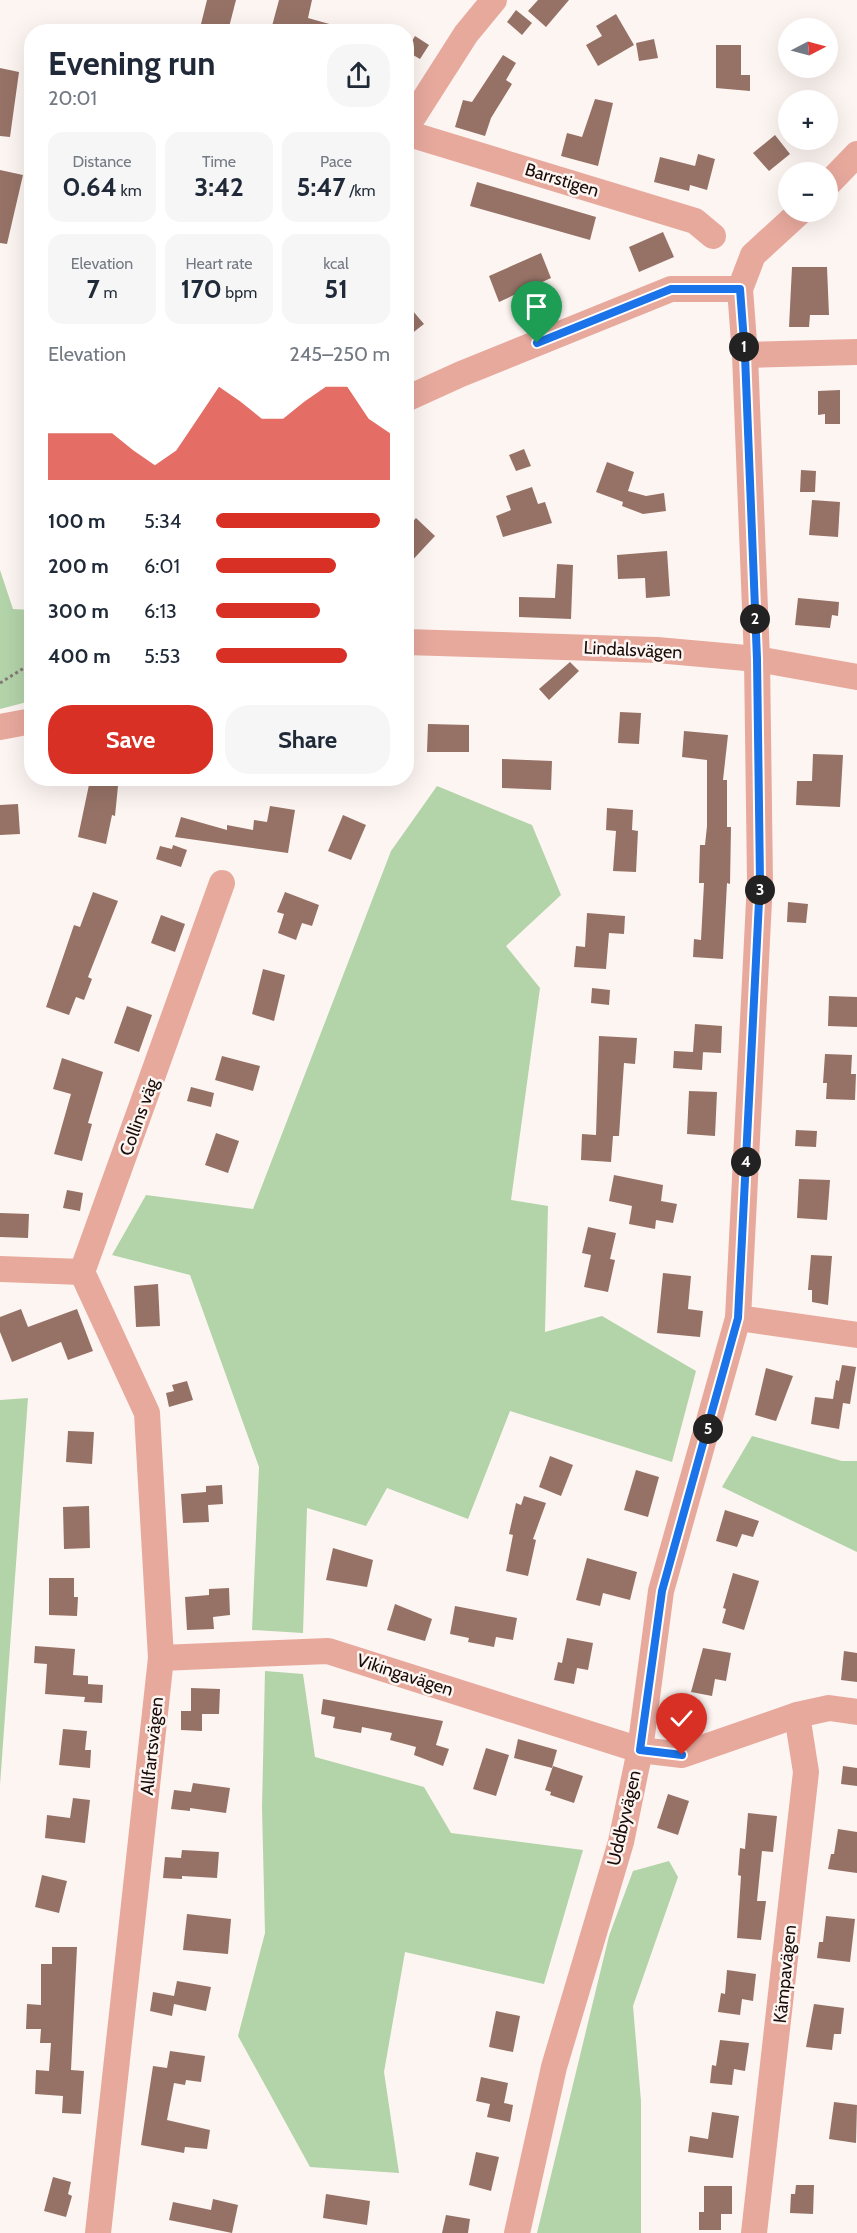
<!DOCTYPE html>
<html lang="en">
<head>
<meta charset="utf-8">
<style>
  :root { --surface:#fff; --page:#f6f6f7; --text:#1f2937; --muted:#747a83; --accent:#d93025 }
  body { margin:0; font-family:Cabin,sans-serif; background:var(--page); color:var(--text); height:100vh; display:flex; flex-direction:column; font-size:22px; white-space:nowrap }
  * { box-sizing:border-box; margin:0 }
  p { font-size:20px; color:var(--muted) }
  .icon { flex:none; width:33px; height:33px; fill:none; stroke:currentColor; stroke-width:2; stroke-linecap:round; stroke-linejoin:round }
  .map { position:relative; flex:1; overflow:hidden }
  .panel { position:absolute; left:24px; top:24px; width:390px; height:762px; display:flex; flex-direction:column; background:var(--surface); border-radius:24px; box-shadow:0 6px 24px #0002 }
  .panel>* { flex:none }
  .needle { width:39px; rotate:84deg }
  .buttons { position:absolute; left:778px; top:18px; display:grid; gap:12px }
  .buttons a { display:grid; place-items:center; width:60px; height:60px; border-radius:50%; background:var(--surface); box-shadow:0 6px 24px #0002; font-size:30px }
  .pin { position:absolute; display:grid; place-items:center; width:51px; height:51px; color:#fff; margin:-62px -26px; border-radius:50% 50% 50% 0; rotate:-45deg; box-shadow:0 0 6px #0007 }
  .pin .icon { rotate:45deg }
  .km { position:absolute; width:30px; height:30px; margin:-15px; border-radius:50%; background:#222; color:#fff; font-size:16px; line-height:30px; text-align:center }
  .round { display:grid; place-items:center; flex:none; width:63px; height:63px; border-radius:24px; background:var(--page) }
  .summary { display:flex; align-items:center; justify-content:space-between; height:102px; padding:0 24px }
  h1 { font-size:33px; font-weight:800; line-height:45px }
  .figures { display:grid; grid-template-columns:repeat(3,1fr); gap:9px; height:102px; padding:6px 24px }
  .figures div { display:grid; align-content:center; border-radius:15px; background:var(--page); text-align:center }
  .figures b { font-size:26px; font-weight:800 }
  .figures small { font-size:16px; font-weight:400 }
  .figures p { font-size:16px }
  .chart { height:168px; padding:12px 24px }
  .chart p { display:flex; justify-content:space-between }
  .chart svg { width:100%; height:108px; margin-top:6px; fill:var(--accent); opacity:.7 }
  .action { display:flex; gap:12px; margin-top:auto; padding:12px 24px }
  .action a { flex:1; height:69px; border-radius:24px; background:var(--accent); color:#fff; font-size:24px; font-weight:800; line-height:69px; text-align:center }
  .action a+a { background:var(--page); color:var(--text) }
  ul { padding:0 24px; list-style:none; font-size:20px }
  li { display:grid; grid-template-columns:96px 72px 1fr; align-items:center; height:45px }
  li i { height:15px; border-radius:8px; background:var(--accent) }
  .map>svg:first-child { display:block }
  .green { fill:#b3d3a9 }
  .building { fill:#967266 }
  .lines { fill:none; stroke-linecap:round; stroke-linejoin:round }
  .path { stroke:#847976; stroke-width:3; stroke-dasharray:3 3; stroke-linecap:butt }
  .minor { stroke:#e8a99d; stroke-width:26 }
  .route-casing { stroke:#fff; stroke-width:12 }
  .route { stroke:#1a73e8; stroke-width:8 }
  .labels { text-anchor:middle; stroke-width:5; stroke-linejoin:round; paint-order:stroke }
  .street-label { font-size:18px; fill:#190c08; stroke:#fdf5f2 }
</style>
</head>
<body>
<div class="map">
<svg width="857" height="2233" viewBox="0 0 857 2233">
  <rect width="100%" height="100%" fill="#fdf5f2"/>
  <g class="green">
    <polygon points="0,570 13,609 32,610 31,701 0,709"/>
    <polygon points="437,786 532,825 561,895 506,946 540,988 511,1200 548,1206 545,1332 602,1316 696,1371 672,1462 510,1411 468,1519 387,1488 366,1526 307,1508 303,1633 252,1630 259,1467 190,1275 112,1255 146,1195 253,1209 391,851"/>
    <polygon points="28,1398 0,1785 0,1400"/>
    <polygon points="752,1436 842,1461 857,1461 857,1552 722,1487"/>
    <polygon points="265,1671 303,1674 315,1757 424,1787 451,1833 583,1850 544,1984 405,1952 384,2072 399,2173 310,2167 238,2036 265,1933 262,1807"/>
    <polygon points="669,1861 678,1877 633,2006 641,2101 641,2233 537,2233 609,1936 633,1871"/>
  </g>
  <g class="building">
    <polygon points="207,0 236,0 228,31 201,24"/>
    <polygon points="279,0 312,0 308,18 340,27 340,32 294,32 272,26"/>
    <polygon points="538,0 569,0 546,27 528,11"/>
    <polygon points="516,10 532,23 522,35 507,22"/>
    <polygon points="616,14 634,45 598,66 586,45 602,36 596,26"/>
    <polygon points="415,36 429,45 420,59 406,51"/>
    <polygon points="654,39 658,58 639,61 636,43"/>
    <polygon points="716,45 741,45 741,75 750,75 750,91 716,88"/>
    <polygon points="503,55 516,63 506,80 512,84 491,118 485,136 455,127 463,100 472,102"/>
    <polygon points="0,68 19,72 10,137 0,136"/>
    <polygon points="595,99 613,103 598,166 561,156 567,133 582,137"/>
    <polygon points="775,135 790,154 769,171 753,153"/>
    <polygon points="698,154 715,159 707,190 690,185 689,191 654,182 660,157 695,166"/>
    <polygon points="0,170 23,175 7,244 0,243"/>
    <polygon points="477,182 596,217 590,240 470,206"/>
    <polygon points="663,232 674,257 639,272 629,247"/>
    <polygon points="541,253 551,278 499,302 489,276"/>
    <polygon points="792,267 827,267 829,315 810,315 809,327 789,327"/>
    <polygon points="406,303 424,324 406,338"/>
    <polygon points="840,390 840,424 825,424 825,414 818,415 818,391"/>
    <polygon points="524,449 531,466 516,471 509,455"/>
    <polygon points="607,462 634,472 628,491 646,496 664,493 666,511 643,514 622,506 623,502 596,492"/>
    <polygon points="801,470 816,471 815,492 800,492"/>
    <polygon points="532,487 538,504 545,502 552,523 503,537 496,516 511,510 506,496"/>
    <polygon points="812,500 840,502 838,537 809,535"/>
    <polygon points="416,518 435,536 406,567 406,529"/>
    <polygon points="667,551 670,596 646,598 645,578 618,579 617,555"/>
    <polygon points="557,564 573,565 571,619 519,617 519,597 555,598"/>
    <polygon points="798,598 839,602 838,616 832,615 830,628 795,625"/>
    <polygon points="570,662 579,671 549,700 539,689"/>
    <polygon points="620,712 641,713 639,744 618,743"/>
    <polygon points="428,724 469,725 469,752 427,752"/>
    <polygon points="684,731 728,735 723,780 727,780 727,827 731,827 730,884 727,883 723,959 693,957 694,939 701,940 704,883 699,883 700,845 705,845 707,826 707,760 682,757"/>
    <polygon points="813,754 843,755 840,807 796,805 797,781 812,781"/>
    <polygon points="502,759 552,761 551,790 502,788"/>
    <polygon points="90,780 118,786 115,816 112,815 106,844 78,837"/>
    <polygon points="18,804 20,834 0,835 0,805"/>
    <polygon points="270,806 295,810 288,853 175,837 181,817 227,830 227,825 253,830 254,820 267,822"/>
    <polygon points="607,808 633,810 632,830 638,831 636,872 613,871 616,831 606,830"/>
    <polygon points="343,815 366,825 351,860 328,851"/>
    <polygon points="173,845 187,850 181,867 156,859 160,846 172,849"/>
    <polygon points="93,892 118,901 88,977 92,979 84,1000 76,997 69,1015 46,1007 74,925 80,927"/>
    <polygon points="285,892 319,905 312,926 302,923 296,940 278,933 284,914 277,912"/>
    <polygon points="788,902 808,904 806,923 787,922"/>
    <polygon points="587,913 625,916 624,934 609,933 606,969 574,967 576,946 585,947"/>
    <polygon points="161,915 185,924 175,952 151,943"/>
    <polygon points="263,969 285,975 274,1021 252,1014"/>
    <polygon points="592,988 610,990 609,1005 591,1003"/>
    <polygon points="829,996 857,997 857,1027 828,1026"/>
    <polygon points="127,1006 152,1015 139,1052 114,1043"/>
    <polygon points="695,1024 722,1026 721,1053 701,1052 703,1052 702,1070 673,1068 674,1051 693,1052"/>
    <polygon points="599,1036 637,1038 635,1064 624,1063 619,1136 613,1136 611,1162 581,1160 582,1134 596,1135"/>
    <polygon points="825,1054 852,1055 851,1074 856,1074 855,1100 826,1099 827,1083 823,1083"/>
    <polygon points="222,1056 260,1066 253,1091 215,1080"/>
    <polygon points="62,1058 103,1072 88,1123 92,1124 82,1161 54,1154 71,1094 53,1089"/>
    <polygon points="191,1087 214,1093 211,1107 187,1101"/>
    <polygon points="689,1091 717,1092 715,1136 687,1134"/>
    <polygon points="796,1130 817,1131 816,1147 795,1146"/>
    <polygon points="216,1133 239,1141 228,1173 205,1165"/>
    <polygon points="614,1175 663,1185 661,1201 677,1204 673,1223 656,1220 655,1229 629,1224 632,1206 609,1201"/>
    <polygon points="799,1179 830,1180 827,1220 797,1218"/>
    <polygon points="67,1190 83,1193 80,1211 63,1208"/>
    <polygon points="0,1213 29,1214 28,1238 0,1237"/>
    <polygon points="588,1227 616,1233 610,1259 615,1260 608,1292 584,1287 591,1255 582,1253"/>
    <polygon points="811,1255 832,1256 828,1305 812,1302 812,1290 808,1290"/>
    <polygon points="663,1273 691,1276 688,1309 703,1311 700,1337 657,1333"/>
    <polygon points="158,1284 160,1326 136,1327 134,1286"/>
    <polygon points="21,1309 28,1327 77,1309 93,1351 68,1360 61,1342 12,1362 0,1332 0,1317"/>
    <polygon points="842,1365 856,1367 850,1404 843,1403 839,1429 811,1424 815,1397 833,1399 836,1380 839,1381"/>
    <polygon points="766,1368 793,1376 776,1421 755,1415"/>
    <polygon points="187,1381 193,1400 169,1407 166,1393 174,1391 172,1385"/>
    <polygon points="68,1431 94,1432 92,1464 66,1462"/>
    <polygon points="550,1456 573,1465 561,1496 539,1487"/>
    <polygon points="636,1470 659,1477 648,1517 624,1510"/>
    <polygon points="222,1485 223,1504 208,1505 209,1522 183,1523 181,1494 206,1492 206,1486"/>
    <polygon points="524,1496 546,1503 533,1539 536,1540 528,1576 506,1571 513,1535 509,1534 516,1503 521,1505"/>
    <polygon points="89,1506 90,1548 64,1549 63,1507"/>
    <polygon points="725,1510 759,1521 753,1537 742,1534 737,1547 716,1541"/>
    <polygon points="333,1548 373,1560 367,1587 326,1580"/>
    <polygon points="587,1558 637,1572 630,1600 603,1593 600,1606 576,1600"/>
    <polygon points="733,1573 759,1581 744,1630 722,1623 726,1609 723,1608"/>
    <polygon points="49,1578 74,1578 74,1597 78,1597 77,1616 49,1615"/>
    <polygon points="229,1588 230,1615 213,1617 214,1629 187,1630 185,1597 209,1595 209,1589"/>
    <polygon points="395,1604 432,1619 425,1641 387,1630"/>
    <polygon points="455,1606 517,1618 513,1640 496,1637 494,1647 468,1642 469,1638 450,1634"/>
    <polygon points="567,1638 593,1643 588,1670 577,1668 574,1684 554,1680 558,1662 562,1663"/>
    <polygon points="35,1646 75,1649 73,1675 88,1676 88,1684 103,1685 102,1703 84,1702 85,1697 45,1694 47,1664 34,1663"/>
    <polygon points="703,1648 731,1653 726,1681 715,1679 712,1696 691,1692"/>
    <polygon points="844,1651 857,1653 857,1682 841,1680"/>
    <polygon points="191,1688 220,1689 219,1714 202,1714 202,1731 181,1730 181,1711 191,1711"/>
    <polygon points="323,1699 443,1721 436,1745 449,1749 443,1766 414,1755 416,1747 390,1740 392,1733 362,1727 361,1733 333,1728 335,1717 321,1714"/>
    <polygon points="63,1729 87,1731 85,1750 91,1750 90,1768 59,1765"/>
    <polygon points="518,1739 557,1750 552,1768 514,1758"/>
    <polygon points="486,1748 509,1755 496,1796 473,1789"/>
    <polygon points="553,1766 583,1776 574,1803 550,1795 551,1792 545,1790"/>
    <polygon points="843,1766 857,1768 857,1786 841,1784"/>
    <polygon points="193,1783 230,1788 226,1813 190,1808 190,1811 171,1809 174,1790 191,1792"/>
    <polygon points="668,1794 689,1801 678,1835 657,1828"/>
    <polygon points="73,1798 90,1800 85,1843 45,1838 47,1815 70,1818"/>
    <polygon points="748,1813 777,1816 773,1852 762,1851 757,1901 766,1901 761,1940 737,1938 741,1876 738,1875 740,1848 745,1849"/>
    <polygon points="838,1829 857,1832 857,1873 828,1869 831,1854 834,1854"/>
    <polygon points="182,1850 219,1852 217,1878 182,1876 182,1879 163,1878 165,1857 181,1858"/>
    <polygon points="42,1875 67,1881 59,1913 35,1907"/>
    <polygon points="187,1914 231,1919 228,1954 183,1950"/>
    <polygon points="826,1916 855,1919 850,1962 817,1958 819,1942 823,1942"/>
    <polygon points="52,1947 77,1947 71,2070 84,2071 81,2114 62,2113 63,2096 35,2094 36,2070 49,2071 51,2043 40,2043 41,2029 26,2029 27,2004 41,2005 41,1964 52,1964"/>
    <polygon points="727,1970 756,1974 753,2001 742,1999 740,2015 718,2012 721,1993 725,1994"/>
    <polygon points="177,1981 211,1987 206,2011 174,2004 172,2016 150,2011 153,1992 174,1996"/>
    <polygon points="814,2004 844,2008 841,2034 834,2034 832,2050 806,2047"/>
    <polygon points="496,2011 520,2016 513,2052 489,2047"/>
    <polygon points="720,2040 749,2043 745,2071 734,2069 732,2085 710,2083 712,2065 716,2066"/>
    <polygon points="170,2051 205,2056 201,2082 186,2080 185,2085 174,2083 167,2120 210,2130 207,2149 185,2147 184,2153 141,2145 153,2066 167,2068"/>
    <polygon points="481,2077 508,2083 504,2103 513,2105 510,2122 487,2117 490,2104 476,2101"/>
    <polygon points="834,2102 857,2105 856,2143 829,2139"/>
    <polygon points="712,2112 739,2116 733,2158 688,2152 690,2136 708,2139"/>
    <polygon points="476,2152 499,2157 491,2191 469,2185"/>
    <polygon points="53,2177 71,2182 68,2194 72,2196 66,2217 44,2211"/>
    <polygon points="796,2185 814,2185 813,2214 790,2213 791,2194 795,2194"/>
    <polygon points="704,2186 732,2186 732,2214 721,2214 721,2230 699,2230 699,2212 704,2212"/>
    <polygon points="326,2194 370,2201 367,2225 323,2218"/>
    <polygon points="213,2199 238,2205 232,2233 169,2220 173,2202 211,2210"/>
    <polygon points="446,2215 470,2219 468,2233 442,2233"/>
  </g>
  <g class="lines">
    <polyline class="path" points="0,683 32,663"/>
    <g class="minor">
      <polyline points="406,128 466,34 494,0"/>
      <polyline points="406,133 695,221 713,236"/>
      <polyline points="828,184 857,154"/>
      <polyline points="745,355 857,352"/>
      <polyline points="406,399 461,374 671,289 740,289"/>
      <polyline points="406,642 657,650 757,659 857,677"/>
      <polyline points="0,727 32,721"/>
      <polyline points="0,1269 82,1272 222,883"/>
      <polyline points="82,1272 147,1413 161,1658 98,2233"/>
      <polyline points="738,1318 857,1335"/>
      <polyline points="161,1658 328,1651 640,1750 682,1755 797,1715 829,1708 857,1712"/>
      <polyline points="517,2233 554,2067 621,1842 640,1750 661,1591 738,1318 760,881 757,659 745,355 740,289 753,255 800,212"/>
      <polyline points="754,2233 806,1772 797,1715"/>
    </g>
  </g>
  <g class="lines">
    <defs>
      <polyline id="route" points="537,343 671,289 740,289 745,355 757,659 760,881 738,1318 662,1591 640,1750 682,1755"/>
    </defs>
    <use href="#route" class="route-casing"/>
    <use href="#route" class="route"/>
  </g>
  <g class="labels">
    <g class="street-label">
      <text transform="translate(562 180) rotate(17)" y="6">Barrstigen</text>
      <text transform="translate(633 650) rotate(3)" y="6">Lindalsvägen</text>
      <text transform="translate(139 1117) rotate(-70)" y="6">Collins väg</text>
      <text transform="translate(405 1675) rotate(18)" y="6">Vikingavägen</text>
      <text transform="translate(152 1746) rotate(-84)" y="6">Allfartsvägen</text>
      <text transform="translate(624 1818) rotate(-77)" y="6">Uddbyvägen</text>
      <text transform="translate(785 1974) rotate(-84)" y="6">Kämpavägen</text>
    </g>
  </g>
</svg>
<div class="buttons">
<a><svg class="needle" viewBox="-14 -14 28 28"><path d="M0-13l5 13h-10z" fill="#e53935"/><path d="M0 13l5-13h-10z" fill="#747a83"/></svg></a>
<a>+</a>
<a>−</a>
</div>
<div class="pin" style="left:537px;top:343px;background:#1e9e55"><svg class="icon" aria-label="arrive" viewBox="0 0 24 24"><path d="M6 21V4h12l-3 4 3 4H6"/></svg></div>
<div class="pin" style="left:682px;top:1755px;background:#d93025"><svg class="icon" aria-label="check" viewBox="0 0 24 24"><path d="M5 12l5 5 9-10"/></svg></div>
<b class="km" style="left:744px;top:347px">1</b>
<b class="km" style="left:755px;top:619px">2</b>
<b class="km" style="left:760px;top:890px">3</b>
<b class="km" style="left:746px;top:1162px">4</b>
<b class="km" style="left:708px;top:1429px">5</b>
<section class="panel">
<div class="summary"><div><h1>Evening run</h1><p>20:01</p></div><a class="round"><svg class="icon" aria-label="share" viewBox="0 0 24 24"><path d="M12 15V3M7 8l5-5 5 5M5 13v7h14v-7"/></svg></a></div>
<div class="figures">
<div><p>Distance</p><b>0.64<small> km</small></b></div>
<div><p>Time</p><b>3:42</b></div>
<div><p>Pace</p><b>5:47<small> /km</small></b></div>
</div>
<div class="figures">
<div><p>Elevation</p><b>7<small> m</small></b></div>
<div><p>Heart rate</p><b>170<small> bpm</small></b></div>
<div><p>kcal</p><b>51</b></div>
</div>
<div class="chart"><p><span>Elevation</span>245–250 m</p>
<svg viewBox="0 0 160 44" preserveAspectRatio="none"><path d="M0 44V25L10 25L20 25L30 25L40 32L50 38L60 32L70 19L80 6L90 12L100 19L110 19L120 12L130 6L140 6L150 19L160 25V44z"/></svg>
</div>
<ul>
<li><b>100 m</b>5:34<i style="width:94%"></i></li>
<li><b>200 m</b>6:01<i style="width:69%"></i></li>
<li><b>300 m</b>6:13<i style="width:60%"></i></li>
<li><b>400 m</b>5:53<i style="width:75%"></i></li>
</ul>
<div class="action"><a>Save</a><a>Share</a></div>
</section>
</div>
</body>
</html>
